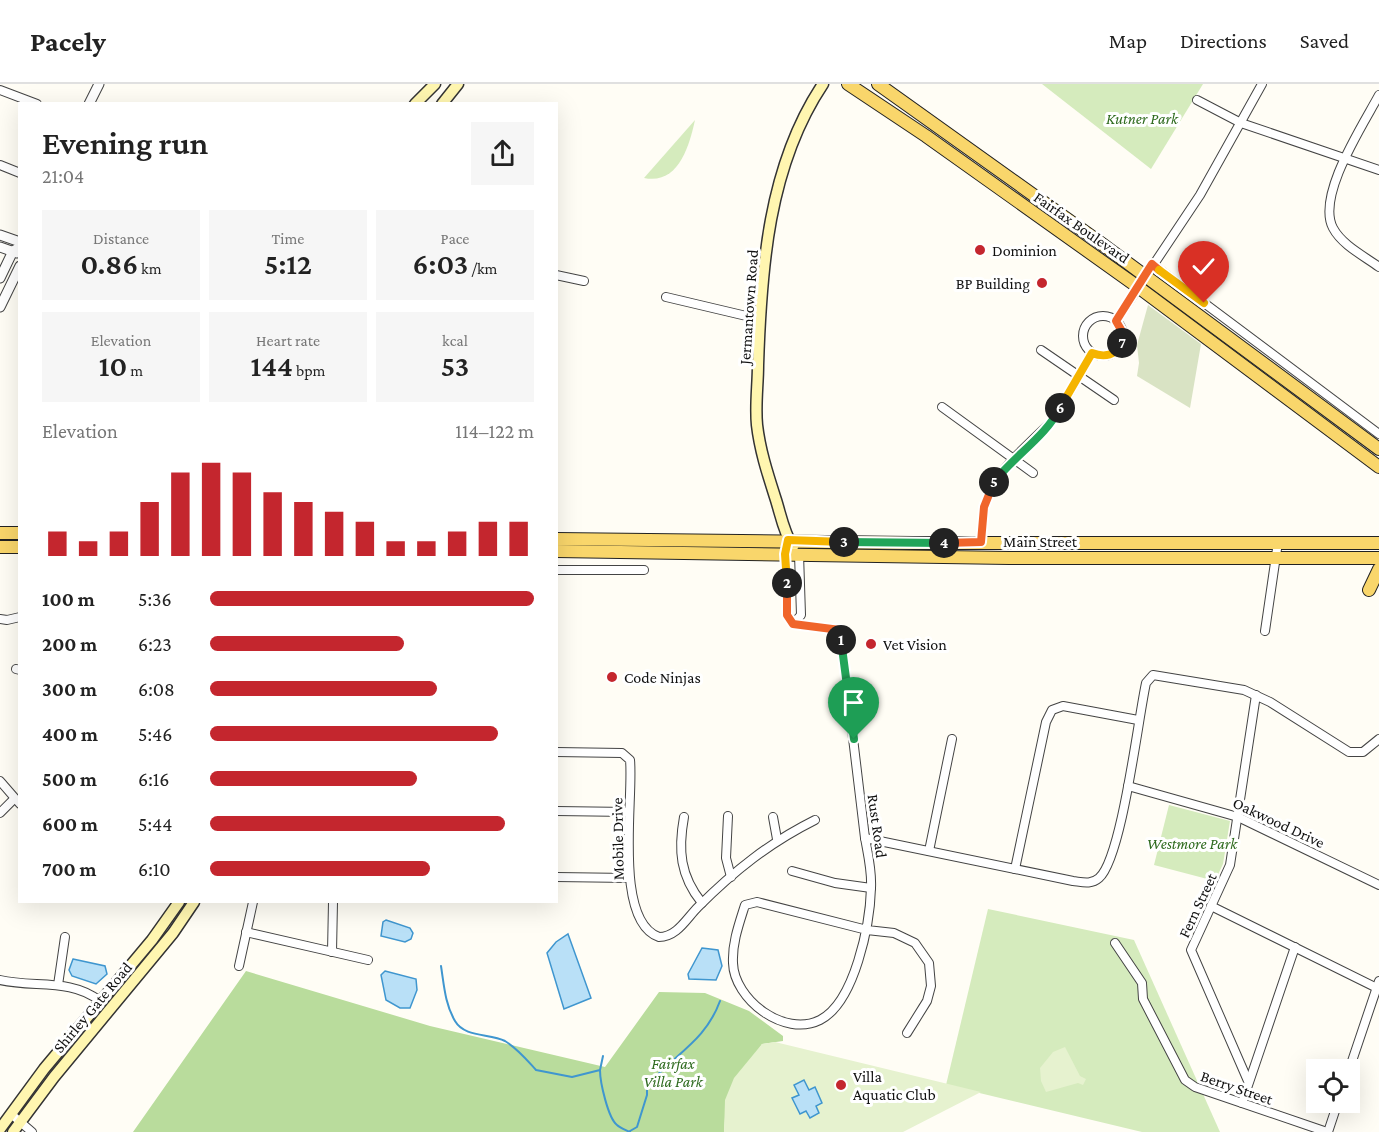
<!DOCTYPE html>
<html lang="en">
<head>
<meta charset="utf-8">
<style>
  :root { --surface:#fff; --page:#f6f6f6; --text:#222; --muted:#767676; --line:#e0e0e0; --accent:#c4262e }
  body { margin:0; font-family:"Crimson Pro",serif; background:var(--page); color:var(--text); height:100vh; display:flex; flex-direction:column; font-size:22px; white-space:nowrap }
  * { box-sizing:border-box; margin:0 }
  p { font-size:20px; color:var(--muted) }
  .icon { flex:none; width:33px; height:33px; fill:none; stroke:currentColor; stroke-width:2; stroke-linecap:round; stroke-linejoin:round }
  .map { position:relative; flex:1; overflow:hidden }
  .side { position:absolute; left:18px; top:18px; width:540px; height:801px; display:flex; flex-direction:column; background:var(--surface); border-radius:0px; box-shadow:0 6px 24px #0002 }
  .side>* { flex:none }
  .buttons { position:absolute; left:1306px; top:975px; display:grid; gap:12px }
  .buttons a { display:grid; place-items:center; width:54px; height:54px; border-radius:0px; background:var(--surface); box-shadow:0 6px 24px #0002; font-size:30px }
  .pin { position:absolute; display:grid; place-items:center; width:51px; height:51px; color:#fff; margin:-62px -26px; border-radius:50% 50% 50% 0; rotate:-45deg; box-shadow:0 0 6px #0007 }
  .pin .icon { rotate:45deg }
  .km { position:absolute; width:30px; height:30px; margin:-15px; border-radius:50%; background:#222; color:#fff; font-size:16px; line-height:30px; text-align:center }
  .round { display:grid; place-items:center; flex:none; width:63px; height:63px; border-radius:0px; background:var(--page) }
  .overview { display:flex; align-items:center; justify-content:space-between; height:102px; padding:0 24px }
  h1 { font-size:33px; font-weight:600; line-height:45px }
  .metrics { display:grid; grid-template-columns:repeat(3,1fr); gap:9px; height:102px; padding:6px 24px }
  .metrics div { display:grid; align-content:center; border-radius:0px; background:var(--page); text-align:center }
  .metrics b { font-size:30px; font-weight:600 }
  .metrics small { font-size:16px; font-weight:400 }
  .metrics p { font-size:16px }
  .chart { height:168px; padding:12px 24px }
  .chart p { display:flex; justify-content:space-between }
  .chart svg { width:100%; height:108px; margin-top:6px; stroke:var(--accent); stroke-width:6 }
  ul { padding:0 24px; list-style:none; font-size:20px }
  li { display:grid; grid-template-columns:96px 72px 1fr; align-items:center; height:45px }
  li i { height:15px; border-radius:8px; background:var(--accent) }
  header { display:flex; align-items:center; gap:36px; box-sizing:border-box; height:84px; padding:0 30px; background:var(--surface); border-bottom:2px solid var(--line) }
  header strong { font-size:28px }
  nav { display:flex; gap:33px; margin-inline-start:auto; font-size:21px }
  .map>svg:first-child { display:block }
  .green { fill:#d5ebbd }
  .forest { fill:#b9dc9c }
  .cemetery { fill:#d9e3c4 }
  .pitch { fill:#e6f2cf }
  .water { fill:#b9e0f7; stroke:#3f96cf; stroke-width:1.5 }
  .lines { fill:none; stroke-linecap:round; stroke-linejoin:round }
  .stream { stroke:#3f96cf; stroke-width:2 }
  .minor-casing { stroke:#444; stroke-width:10 }
  .tertiary-casing { stroke:#444; stroke-width:11 }
  .secondary-casing { stroke:#333; stroke-width:13 }
  .primary-casing { stroke:#222; stroke-width:14 }
  .minor { stroke:#fff; stroke-width:8 }
  .tertiary { stroke:#fff; stroke-width:9 }
  .secondary { stroke:#fff6b0; stroke-width:10 }
  .primary { stroke:#f9d66b; stroke-width:12 }
  .split-1-casing { stroke:#fff; stroke-width:12 }
  .split-2-casing { stroke:#fff; stroke-width:12 }
  .split-3-casing { stroke:#fff; stroke-width:12 }
  .split-4-casing { stroke:#fff; stroke-width:12 }
  .split-5-casing { stroke:#fff; stroke-width:12 }
  .split-6-casing { stroke:#fff; stroke-width:12 }
  .split-7-casing { stroke:#fff; stroke-width:12 }
  .split-8-casing { stroke:#fff; stroke-width:12 }
  .split-9-casing { stroke:#fff; stroke-width:12 }
  .split-1 { stroke:#22a559; stroke-width:8 }
  .split-2 { stroke:#f0652b; stroke-width:8 }
  .split-3 { stroke:#f5b400; stroke-width:8 }
  .split-4 { stroke:#22a559; stroke-width:8 }
  .split-5 { stroke:#f0652b; stroke-width:8 }
  .split-6 { stroke:#22a559; stroke-width:8 }
  .split-7 { stroke:#f5b400; stroke-width:8 }
  .split-8 { stroke:#f0652b; stroke-width:8 }
  .split-9 { stroke:#f5b400; stroke-width:8 }
  .poi-dot { fill:#c4262e; stroke:#fff; stroke-width:2 }
  .labels { text-anchor:middle; stroke-width:6; stroke-linejoin:round; paint-order:stroke }
  .park-label { font-size:16px; font-style:italic; fill:#2f6b1f; stroke:#fff }
  .street-label { font-size:16px; fill:#111; stroke:#fff }
  .poi-label { font-size:16px; fill:#111; stroke:#fff; text-anchor:start }
</style>
</head>
<body>
<header>
<strong>Pacely</strong>
<nav><a>Map</a><a>Directions</a><a>Saved</a></nav>
</header>
<div class="map">
<svg width="1379" height="1048" viewBox="0 0 1379 1048">
  <rect width="100%" height="100%" fill="#fffdf5"/>
  <g class="green">
    <polygon points="1042,0 1203,0 1151,85"/>
    <path d="M695 36C689 63 678 101 644 94Z"/>
    <polygon points="1169,721 1230,737 1223,780 1215,797 1154,781"/>
    <polygon points="988,825 1134,856 1220,1048 1142,1048 946,1001"/>
  </g>
  <polygon class="forest" points="246,887 430,942 605,983 659,908 705,909 749,927 783,952 783,957 762,960 726,1019 724,1048 133,1048"/>
  <polygon class="cemetery" points="1148,221 1201,260 1190,324 1137,292 1139,279 1137,261"/>
  <g class="pitch">
    <polygon points="775,958 981,1008 903,1048 724,1048 725,1016 734,994 762,960"/>
    <polygon points="1065,963 1080,992 1086,995 1083,1001 1078,999 1046,1008 1041,997 1040,984 1053,968"/>
  </g>
  <g class="water">
    <polygon points="386,836 410,844 413,849 411,855 405,858 381,852 383,838"/>
    <polygon points="568,850 591,914 564,925 547,869 556,858"/>
    <polygon points="702,864 718,866 722,882 716,896 689,895 688,890"/>
    <polygon points="73,875 105,882 107,890 96,900 72,892 69,886"/>
    <polygon points="385,887 416,895 417,906 410,924 400,924 386,916 381,891"/>
    <polygon points="804,996 809,1006 815,1003 822,1019 816,1022 819,1029 810,1034 806,1027 800,1030 792,1014 799,1011 794,1001"/>
  </g>
  <g class="lines">
    <g class="stream">
      <path d="M441 882C444 901 445 920 455 937 465 954 490 949 505 957 518 965 526 975 536 986L572 993 600 986C600 998 608 1034 617 1041 620 1044 626 1046 630 1048"/>
      <polyline points="600,986 603,972"/>
      <path d="M630 1047 637 1043 647 1011V1002C674 970 705 958 720 917"/>
    </g>
    <defs>
      <g id="minor">
        <polyline points="0,6 37,20"/>
        <path d="M1379 11C1363 41 1316 112 1333 144 1342 161 1364 172 1379 183"/>
        <polyline points="1197,16 1241,39 1379,86"/>
        <polyline points="0,81 20,89"/>
        <polyline points="1152,180 1379,350"/>
        <polyline points="556,191 584,197"/>
        <polyline points="666,213 759,235"/>
        <circle cx="1103" cy="252" r="20"/>
        <polyline points="1116,237 1200,111 1262,0"/>
        <polyline points="1041,266 1114,316"/>
        <polyline points="942,323 1033,389"/>
        <polyline points="981,458 984,423 993,399 1013,375 1055,334 1092,269"/>
        <polyline points="785,470 787,531 793,540 801,531 799,470"/>
        <polyline points="556,486 644,486"/>
        <polyline points="0,535 7,536 20,533"/>
        <path d="M793 540 840 546 865 754C868 771 872 786 871 804 870 840 855 918 820 936 784 954 734 915 733 879 732 859 739 840 745 821L757 818 867 846 894 849 915 859 929 879 931 902 927 917 907 949"/>
        <polyline points="1265,547 1278,458"/>
        <polyline points="16,585 20,586"/>
        <path d="M556 668 622 669 630 676C634 714 613 837 659 853 677 853 686 835 698 823 734 787 769 759 815 736"/>
        <polyline points="0,697 20,720"/>
        <polyline points="1128,702 1238,733 1379,801"/>
        <polyline points="556,727 629,728"/>
        <polyline points="0,729 14,715"/>
        <polyline points="728,732 726,774 731,793"/>
        <path d="M684 733C678 766 680 792 702 819"/>
        <polyline points="773,733 777,755"/>
        <path d="M865 754 1073 797C1082 798 1091 801 1099 794 1122 774 1138 635 1146 599L1153 591 1244 606 1270 618 1349 668H1363L1379 655"/>
        <polyline points="929,767 952,655"/>
        <polyline points="1015,785 1046,638 1052,626 1063,622 1138,636"/>
        <polyline points="792,787 835,799 871,804"/>
        <polyline points="556,793 629,794"/>
        <polyline points="1211,822 1377,904"/>
        <polyline points="246,848 368,876"/>
        <polyline points="1115,859 1142,899 1143,915 1185,996 1195,1003 1327,1048"/>
        <polyline points="332,868 333,818"/>
        <polyline points="239,882 253,818"/>
        <path d="M0 896C34 904 71 894 100 917"/>
        <polyline points="58,901 65,853"/>
        <polyline points="1349,986 1379,897"/>
        <polyline points="1248,997 1191,866 1230,781 1256,611"/>
        <polyline points="1242,1019 1295,863"/>
        <polyline points="11,1030 32,1048"/>
        <polyline points="1328,1048 1338,1018"/>
      </g>
      <g id="tertiary">
        <polyline points="89,20 99,0"/>
        <polyline points="0,151 20,158"/>
        <polyline points="0,163 17,169"/>
        <polyline points="0,194 13,167 20,163"/>
        <polyline points="0,223 20,182"/>
      </g>
      <g id="secondary">
        <polyline points="415,20 435,0"/>
        <polyline points="442,20 458,0"/>
        <path d="M793 463C784 449 781 432 776 416 768 391 760 367 757 341 755 321 758 301 758 281 761 186 768 82 823 0"/>
        <polyline points="0,1045 44,985 152,856 179,818"/>
        <polyline points="13,1048 54,993 173,849 194,818"/>
      </g>
      <g id="primary">
        <polyline points="848,0 926,52 1138,203 1379,383"/>
        <polyline points="878,0 1102,160 1379,365"/>
        <polyline points="0,449 20,449"/>
        <polyline points="556,455 913,459 1379,459"/>
        <polyline points="0,463 20,463"/>
        <polyline points="556,467 1009,474 1379,474"/>
        <polyline points="1369,506 1379,485"/>
      </g>
    </defs>
    <use href="#minor" class="minor-casing"/>
    <use href="#tertiary" class="tertiary-casing"/>
    <use href="#secondary" class="secondary-casing"/>
    <use href="#primary" class="primary-casing"/>
    <use href="#minor" class="minor"/>
    <use href="#tertiary" class="tertiary"/>
    <use href="#secondary" class="secondary"/>
    <use href="#primary" class="primary"/>
  </g>
  <g class="lines">
    <defs>
      <polyline id="split-1" points="841,556 854,655"/>
      <polyline id="split-2" points="787,499 787,531 793,540 840,546 841,556"/>
      <polyline id="split-3" points="787,499 785,470 788,456 844,458"/>
      <polyline id="split-4" points="844,458 944,459"/>
      <polyline id="split-5" points="944,459 981,458 984,423 994,398"/>
      <path id="split-6" d="M994 398C1014 372 1046 352 1060 324"/>
      <path id="split-7" d="M1060 324 1092 269C1105 274 1116 271 1122 259"/>
      <polyline id="split-8" points="1122,259 1123,249 1116,237 1152,180 1159,186"/>
      <polyline id="split-9" points="1159,186 1204,219"/>
    </defs>
    <use href="#split-1" class="split-1-casing"/>
    <use href="#split-2" class="split-2-casing"/>
    <use href="#split-3" class="split-3-casing"/>
    <use href="#split-4" class="split-4-casing"/>
    <use href="#split-5" class="split-5-casing"/>
    <use href="#split-6" class="split-6-casing"/>
    <use href="#split-7" class="split-7-casing"/>
    <use href="#split-8" class="split-8-casing"/>
    <use href="#split-9" class="split-9-casing"/>
    <use href="#split-1" class="split-1"/>
    <use href="#split-2" class="split-2"/>
    <use href="#split-3" class="split-3"/>
    <use href="#split-4" class="split-4"/>
    <use href="#split-5" class="split-5"/>
    <use href="#split-6" class="split-6"/>
    <use href="#split-7" class="split-7"/>
    <use href="#split-8" class="split-8"/>
    <use href="#split-9" class="split-9"/>
  </g>
  <g class="poi-dot">
    <circle cx="980" cy="166" r="6"/>
    <circle cx="1042" cy="199" r="6"/>
    <circle cx="871" cy="560" r="6"/>
    <circle cx="612" cy="593" r="6"/>
    <circle cx="841" cy="1001" r="6"/>
  </g>
  <g class="labels">
    <g class="park-label">
      <text x="1142" y="40">Kutner Park</text>
      <text x="1192" y="765">Westmore Park</text>
      <text x="673" y="985">Fairfax<tspan x="673" dy="18">Villa Park</tspan></text>
    </g>
    <g class="street-label">
      <text transform="translate(1082 143) rotate(35)" y="6">Fairfax Boulevard</text>
      <text transform="translate(748 223) rotate(-86)" y="6">Jermantown Road</text>
      <text x="1040" y="463">Main Street</text>
      <text transform="translate(1279 738) rotate(25)" y="6">Oakwood Drive</text>
      <text transform="translate(878 742) rotate(82)" y="6">Rust Road</text>
      <text transform="translate(617 755) rotate(-91)" y="6">Mobile Drive</text>
      <text transform="translate(1197 821) rotate(-65)" y="6">Fern Street</text>
      <text transform="translate(92 923) rotate(-50)" y="6">Shirley Gate Road</text>
      <text transform="translate(1237 1003) rotate(19)" y="6">Berry Street</text>
    </g>
    <g class="poi-label">
      <text x="992" y="172">Dominion</text>
      <text x="1030" y="205" text-anchor="end">BP Building</text>
      <text x="883" y="566">Vet Vision</text>
      <text x="624" y="599">Code Ninjas</text>
      <text x="853" y="998">Villa<tspan x="853" dy="18">Aquatic Club</tspan></text>
    </g>
  </g>
</svg>
<div class="buttons">
<a><svg class="icon" aria-label="locate" viewBox="0 0 24 24"><circle cx="12" cy="12" r="6"/><path d="M12 2v4M12 18v4M2 12h4M18 12h4"/></svg></a>
</div>
<div class="pin" style="left:854px;top:655px;background:#1e9e55"><svg class="icon" aria-label="arrive" viewBox="0 0 24 24"><path d="M6 21V4h12l-3 4 3 4H6"/></svg></div>
<div class="pin" style="left:1204px;top:219px;background:#d93025"><svg class="icon" aria-label="check" viewBox="0 0 24 24"><path d="M5 12l5 5 9-10"/></svg></div>
<b class="km" style="left:841px;top:556px">1</b>
<b class="km" style="left:787px;top:499px">2</b>
<b class="km" style="left:844px;top:458px">3</b>
<b class="km" style="left:944px;top:459px">4</b>
<b class="km" style="left:994px;top:398px">5</b>
<b class="km" style="left:1060px;top:324px">6</b>
<b class="km" style="left:1122px;top:259px">7</b>
<section class="side">
<div class="overview"><div><h1>Evening run</h1><p>21:04</p></div><a class="round"><svg class="icon" aria-label="share" viewBox="0 0 24 24"><path d="M12 15V3M7 8l5-5 5 5M5 13v7h14v-7"/></svg></a></div>
<div class="metrics">
<div><p>Distance</p><b>0.86<small> km</small></b></div>
<div><p>Time</p><b>5:12</b></div>
<div><p>Pace</p><b>6:03<small> /km</small></b></div>
</div>
<div class="metrics">
<div><p>Elevation</p><b>10<small> m</small></b></div>
<div><p>Heart rate</p><b>144<small> bpm</small></b></div>
<div><p>kcal</p><b>53</b></div>
</div>
<div class="chart"><p><span>Elevation</span>114–122 m</p>
<svg viewBox="0 0 160 44" preserveAspectRatio="none"><path d="M5 44V34M15 44V38M25 44V34M35 44V22M45 44V10M55 44V6M65 44V10M75 44V18M85 44V22M95 44V26M105 44V30M115 44V38M125 44V38M135 44V34M145 44V30M155 44V30"/></svg>
</div>
<ul>
<li><b>100 m</b>5:36<i style="width:100%"></i></li>
<li><b>200 m</b>6:23<i style="width:60%"></i></li>
<li><b>300 m</b>6:08<i style="width:70%"></i></li>
<li><b>400 m</b>5:46<i style="width:89%"></i></li>
<li><b>500 m</b>6:16<i style="width:64%"></i></li>
<li><b>600 m</b>5:44<i style="width:91%"></i></li>
<li><b>700 m</b>6:10<i style="width:68%"></i></li>
</ul>
</section>
</div>
</body>
</html>
